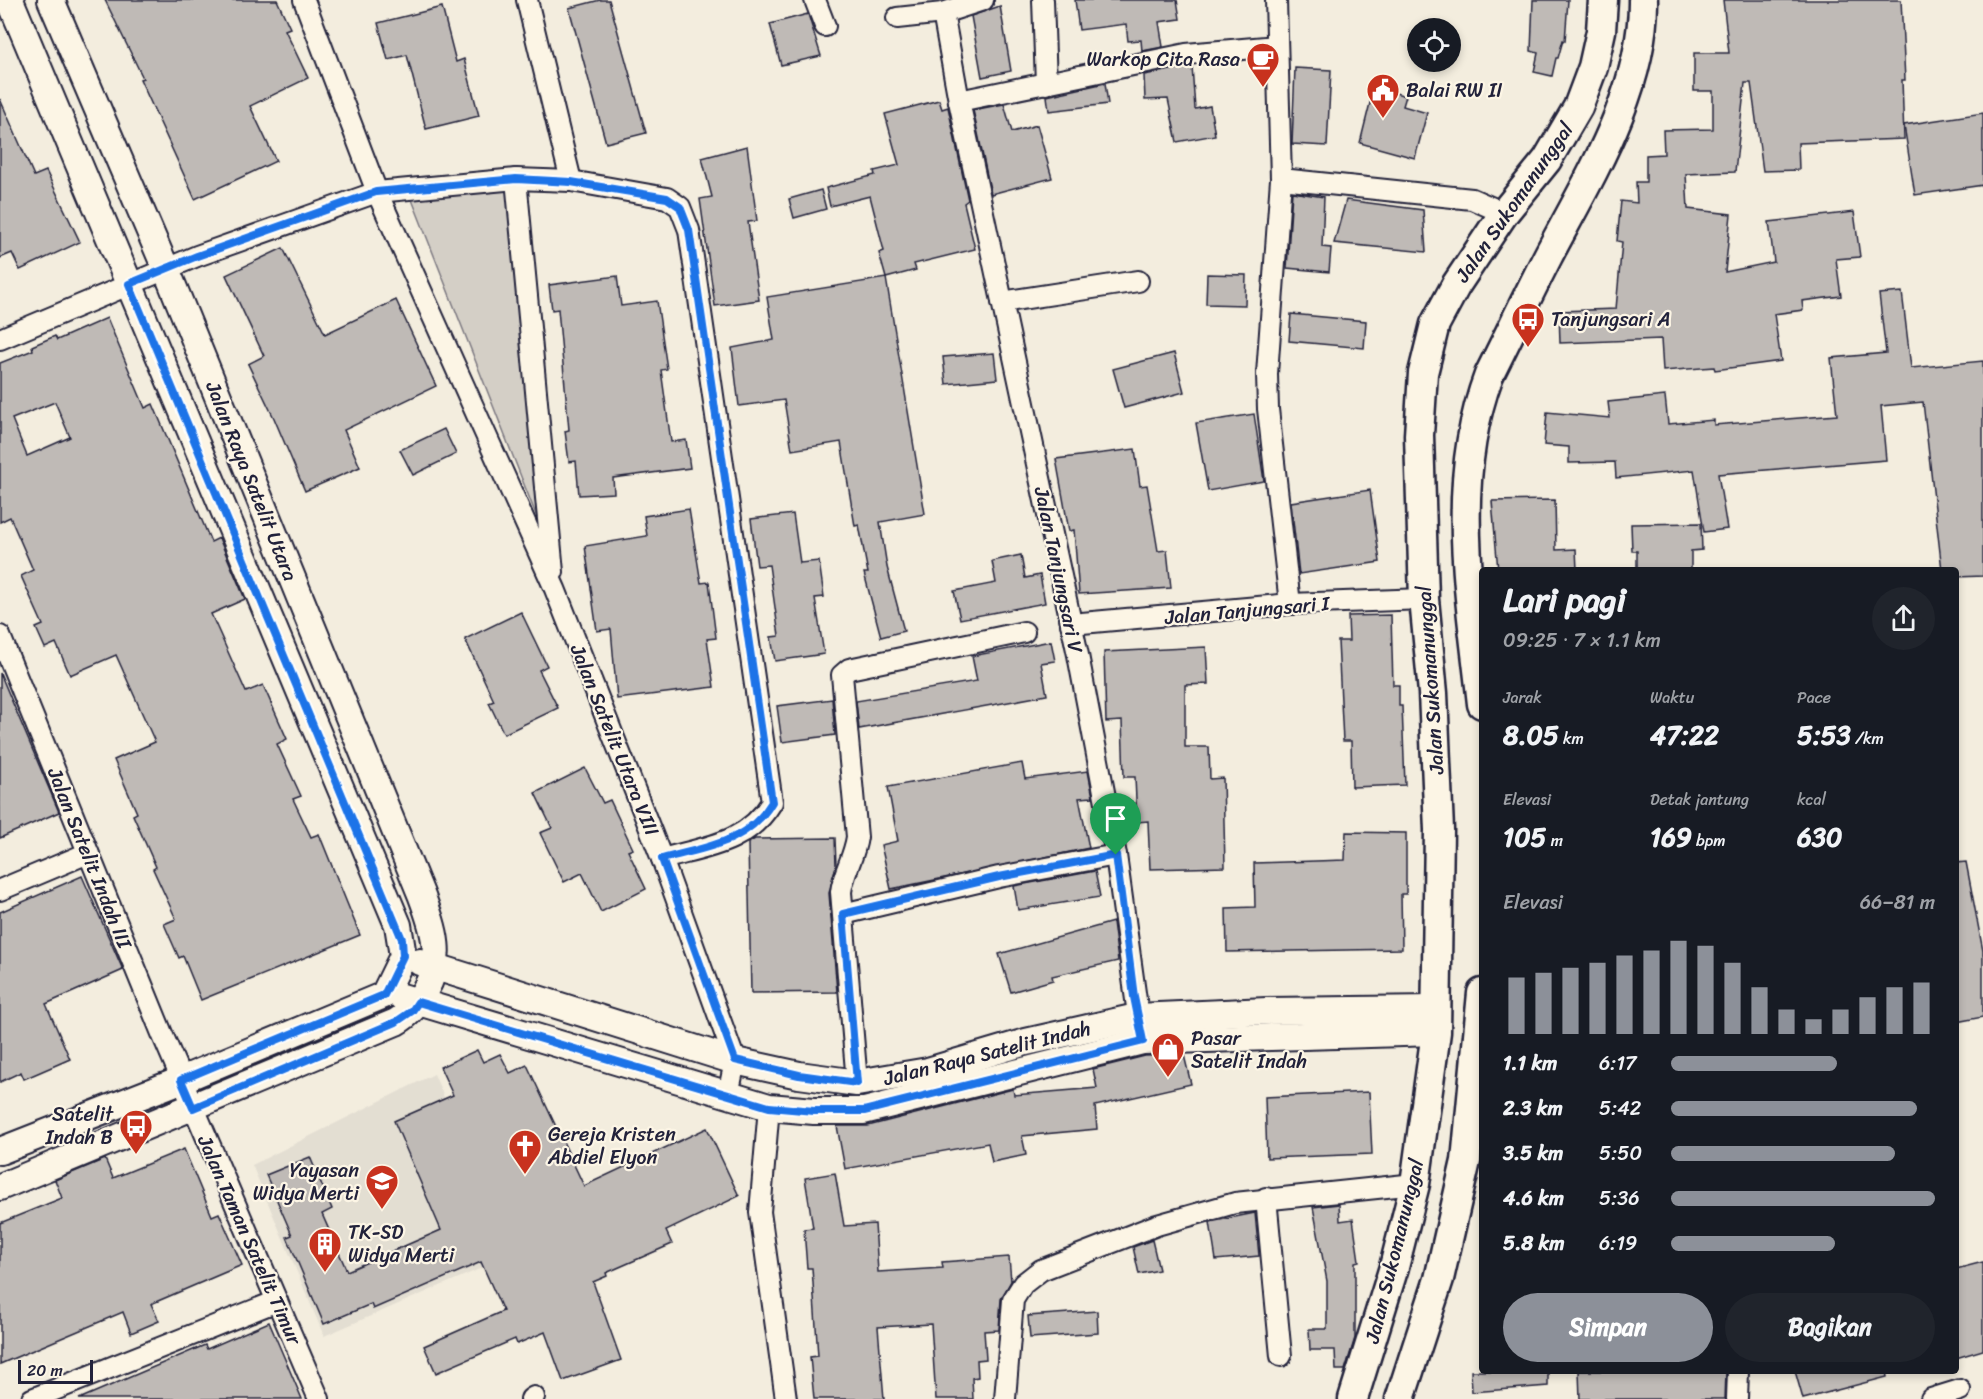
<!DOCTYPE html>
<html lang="id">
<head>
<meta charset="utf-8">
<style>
  :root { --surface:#171b24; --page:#20242c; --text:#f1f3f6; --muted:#9ea1a6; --accent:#8c9099 }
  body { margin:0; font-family:Sriracha,sans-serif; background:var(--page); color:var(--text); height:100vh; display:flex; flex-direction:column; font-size:22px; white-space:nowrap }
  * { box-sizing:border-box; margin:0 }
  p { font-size:20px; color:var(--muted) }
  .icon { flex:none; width:33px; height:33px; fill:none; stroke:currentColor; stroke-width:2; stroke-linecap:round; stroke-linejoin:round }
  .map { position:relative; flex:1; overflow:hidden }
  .details { position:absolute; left:1479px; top:567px; width:480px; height:807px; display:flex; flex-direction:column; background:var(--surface); border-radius:6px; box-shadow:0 3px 9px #0003 }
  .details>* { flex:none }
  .buttons { position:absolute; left:1407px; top:18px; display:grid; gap:12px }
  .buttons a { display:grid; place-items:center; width:54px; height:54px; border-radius:50%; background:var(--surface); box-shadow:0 3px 9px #0003; font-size:30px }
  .scale { position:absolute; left:18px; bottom:15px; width:75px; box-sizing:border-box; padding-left:6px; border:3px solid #22223b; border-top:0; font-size:16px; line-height:21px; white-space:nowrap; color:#22223b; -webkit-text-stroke:4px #fcf5e5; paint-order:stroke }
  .pin { position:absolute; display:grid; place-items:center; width:51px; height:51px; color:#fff; margin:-62px -26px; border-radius:50% 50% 50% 0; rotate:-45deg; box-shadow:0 0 6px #0007 }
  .pin .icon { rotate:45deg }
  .round { display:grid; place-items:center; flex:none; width:63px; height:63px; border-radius:32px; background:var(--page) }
  .headline { display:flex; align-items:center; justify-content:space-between; height:102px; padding:0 24px }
  h1 { font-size:33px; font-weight:800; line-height:45px }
  .stats { display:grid; grid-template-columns:repeat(3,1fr); gap:9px; height:102px; padding:6px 24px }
  .stats div { display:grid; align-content:center }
  .stats b { font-size:26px; font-weight:800 }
  .stats small { font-size:16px; font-weight:400 }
  .stats p { font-size:16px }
  .chart { height:168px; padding:12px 24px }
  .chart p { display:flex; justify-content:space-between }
  .chart svg { width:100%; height:108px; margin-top:6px; stroke:var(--accent); stroke-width:6 }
  .cta { display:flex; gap:12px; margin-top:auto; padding:12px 24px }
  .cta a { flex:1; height:69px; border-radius:36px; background:var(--accent); color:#fff; font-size:24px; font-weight:800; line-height:69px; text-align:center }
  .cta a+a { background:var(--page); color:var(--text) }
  ul { padding:0 24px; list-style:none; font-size:20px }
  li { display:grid; grid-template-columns:96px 72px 1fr; align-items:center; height:45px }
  li i { height:15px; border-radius:8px; background:var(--accent) }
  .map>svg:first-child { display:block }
  .built { fill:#e3ded2 }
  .green { fill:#d4cfc6; stroke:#7b7880; stroke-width:1.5 }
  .building { fill:#bfbab6; stroke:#22223b; stroke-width:1.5; fill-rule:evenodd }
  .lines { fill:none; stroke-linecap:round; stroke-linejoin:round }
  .minor-casing { stroke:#22223b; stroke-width:24 }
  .tertiary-casing { stroke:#22223b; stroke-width:30 }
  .secondary-casing { stroke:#22223b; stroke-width:33 }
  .minor { stroke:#fcf5e5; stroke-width:20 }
  .tertiary { stroke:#fcf5e5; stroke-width:26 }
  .secondary { stroke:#fcf5e5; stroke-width:28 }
  .route-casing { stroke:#fff; stroke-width:12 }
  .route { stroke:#1a73e8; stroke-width:8 }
  .labels { text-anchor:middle; stroke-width:4.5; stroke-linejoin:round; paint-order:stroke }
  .poi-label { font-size:20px; fill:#22223b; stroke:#fcf5e5; text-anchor:start }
  .street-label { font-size:20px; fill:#22223b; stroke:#fcf5e5 }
</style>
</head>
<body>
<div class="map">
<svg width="1983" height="1399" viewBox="0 0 1983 1399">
  <rect width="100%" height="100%" fill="#f3edde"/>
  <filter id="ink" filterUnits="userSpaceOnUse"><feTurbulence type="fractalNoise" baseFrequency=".0167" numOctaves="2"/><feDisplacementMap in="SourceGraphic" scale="12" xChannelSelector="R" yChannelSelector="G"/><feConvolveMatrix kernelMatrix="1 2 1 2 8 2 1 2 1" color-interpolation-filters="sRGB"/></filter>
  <g filter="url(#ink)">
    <polygon class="built" points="434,1074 512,1255 324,1336 252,1165"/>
    <polygon class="green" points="507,187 542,530 409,192"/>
    <g class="building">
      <polygon points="105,0 277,0 290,28 285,30 308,78 250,106 276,161 195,199 140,79 143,78"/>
      <polygon points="600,0 609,0 646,133 606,143 569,8"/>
      <polygon points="1075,0 1177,0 1180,19 1159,22 1163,47 1142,51 1141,40 1128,41 1126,24 1079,30"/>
      <polygon points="1533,0 1568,0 1565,41 1563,40 1558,58 1556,58 1552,76 1534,72 1538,53 1531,51"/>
      <polygon points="1723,0 1901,0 1905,80 1902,80 1904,139 1798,143 1799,170 1763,171 1751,83 1745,83 1735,172 1686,174 1688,209 1731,214 1725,272 1774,262 1769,222 1854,212 1860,257 1836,259 1841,296 1802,301 1803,310 1774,314 1781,361 1715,370 1714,367 1663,371 1661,339 1560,343 1559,311 1616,309 1622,242 1617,241 1621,201 1637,203 1636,182 1646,182 1646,155 1664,154 1663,130 1713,129 1713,91 1694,91 1694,53 1729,53"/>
      <polygon points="1000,6 1011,71 982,77 971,16"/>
      <polygon points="442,7 456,62 464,59 479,116 426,129 407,55 388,60 378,23"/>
      <polygon points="808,14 821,56 781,65 770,24"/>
      <polygon points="1192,66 1195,109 1210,106 1215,135 1177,142 1168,99 1145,100 1144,75"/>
      <polygon points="1295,68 1331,70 1327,146 1292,144"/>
      <polygon points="1105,83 1108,104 1049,111 1047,96"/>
      <polygon points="1374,87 1406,96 1403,106 1427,113 1415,158 1360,143"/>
      <polygon points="0,99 34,176 46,171 80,242 20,270 12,253 0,258"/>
      <polygon points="939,100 942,109 948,107 968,200 964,203 975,249 914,264 916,270 886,278 879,253 884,251 870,196 830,206 826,188 875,175 874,171 899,165 885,114"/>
      <polygon points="1004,104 1012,132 1037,125 1052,178 991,194 973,110"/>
      <polygon points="1983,113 1983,185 1915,195 1904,125"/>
      <polygon points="747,146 757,221 748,222 759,300 715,306 700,199 712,197 702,158"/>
      <polygon points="821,190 826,209 794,218 789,199"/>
      <polygon points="1292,192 1324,197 1322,247 1331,248 1329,272 1287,268"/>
      <polygon points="1346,200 1423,210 1426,252 1334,243"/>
      <polygon points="283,248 325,334 396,300 436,386 344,430 360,467 305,491 274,418 248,364 264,356 226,275"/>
      <polygon points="1207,274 1246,275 1245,305 1206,304"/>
      <polygon points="617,276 621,306 657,301 667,369 661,370 671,442 686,440 690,468 613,478 614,493 579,495 576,461 569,462 565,431 569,430 558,309 552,310 549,285"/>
      <polygon points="886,278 925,514 880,522 887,567 904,631 881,637 864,573 868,573 859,525 855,526 841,442 792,450 784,400 739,406 732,348 774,340 767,297"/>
      <polygon points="1902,292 1911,368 1983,361 1983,576 1956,577 1956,570 1942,570 1923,402 1881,406 1886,460 1718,474 1727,529 1704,532 1694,470 1616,478 1615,462 1569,463 1569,447 1544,445 1547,412 1610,418 1608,402 1665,396 1668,424 1714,420 1714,425 1837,415 1831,358 1886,353 1879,294"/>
      <polygon points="1291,314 1366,321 1364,348 1289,341"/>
      <path d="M107 318 145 408 153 404 211 542 219 538 245 599 211 614 246 692 263 685 287 739 277 744 301 796 293 799 311 837 319 834 360 935 201 1000 183 956 179 958 164 924 176 919 153 869 156 867 133 815 137 813 114 760 155 742 116 655 70 675 56 643 45 648 36 628 43 625 21 576 33 570 10 517 0 522V363L33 350 32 346 55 336 57 340ZM55 402 70 437 27 456 12 419Z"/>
      <polygon points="994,353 997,379 946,384 943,357"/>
      <polygon points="1174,353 1184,392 1124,408 1113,369"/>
      <polygon points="1254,414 1264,481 1208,491 1196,423"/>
      <polygon points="444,429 456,454 413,475 400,450"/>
      <polygon points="1135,449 1140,486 1147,485 1158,551 1167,550 1171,588 1079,594 1074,530 1069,531 1056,459"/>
      <polygon points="1370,490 1380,562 1299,574 1291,502"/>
      <polygon points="1555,500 1556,550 1576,549 1577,570 1498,570 1492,501"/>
      <polygon points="689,509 701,583 709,582 716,638 707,639 714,687 617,699 611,629 597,631 585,546 647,536 644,516"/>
      <polygon points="793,514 800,563 819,561 824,597 815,598 824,654 775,661 771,637 779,636 769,565 757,566 751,519"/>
      <polygon points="1701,523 1702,550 1691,551 1691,570 1637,570 1637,551 1632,551 1631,524"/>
      <polygon points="1021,555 1025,578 1040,575 1045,603 960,619 954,591 996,583 992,561"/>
      <polygon points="521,612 547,666 539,670 558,708 504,734 489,703 494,701 465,639"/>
      <polygon points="1391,615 1393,685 1399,685 1399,706 1402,706 1405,785 1352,787 1351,741 1343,741 1338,641 1349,641 1348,616"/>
      <polygon points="1051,641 1055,661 1041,663 1047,695 859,729 856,701 977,681 972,656"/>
      <polygon points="1206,647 1208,684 1185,685 1185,747 1209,747 1210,779 1223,778 1225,867 1150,869 1148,821 1137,822 1135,777 1124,777 1122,721 1106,722 1104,652"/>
      <polygon points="0,673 59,812 0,838"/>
      <polygon points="832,699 835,735 782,742 777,706"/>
      <polygon points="1022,763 1025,779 1088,771 1093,797 1079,798 1089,848 891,889 881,845 898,841 888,787"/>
      <polygon points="585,768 603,803 610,800 633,849 628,851 646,889 601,912 582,873 564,882 540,833 552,828 535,793"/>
      <polygon points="1346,832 1406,833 1406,894 1401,894 1402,949 1227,952 1226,908 1255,907 1254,863 1345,860"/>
      <polygon points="835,838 836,866 829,893 837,992 751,993 748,843 755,839"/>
      <polygon points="1966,862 1983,951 1983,1017 1956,1022 1956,863"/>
      <polygon points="1095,871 1100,897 1018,910 1014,886"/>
      <polygon points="82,876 123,970 46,1004 70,1059 24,1079 21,1072 0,1082 0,912"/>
      <polygon points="1113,922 1118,961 1052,976 1053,980 1011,992 999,954"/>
      <polygon points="477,1050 483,1062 500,1054 510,1073 527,1065 584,1186 707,1128 739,1196 666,1231 672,1244 606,1273 607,1276 593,1282 621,1360 563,1381 545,1332 517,1344 515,1339 436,1373 424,1346 503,1311 481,1262 373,1309 371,1304 324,1324 287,1237 292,1235 266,1175 310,1157 332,1209 322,1214 347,1271 441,1230 394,1121 453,1095 440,1067"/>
      <polygon points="1184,1055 1191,1084 1095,1106 1097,1129 1022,1136 1026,1155 992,1162 988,1143 845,1169 837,1126 868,1126 1013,1089 1014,1095 1097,1088 1093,1069 1145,1056"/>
      <polygon points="1369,1092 1372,1154 1267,1158 1265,1097"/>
      <polygon points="184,1149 212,1216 219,1213 242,1265 151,1304 159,1321 131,1333 123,1312 0,1364 0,1223 62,1198 55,1180 105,1159 113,1178"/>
      <polygon points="835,1173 844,1226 875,1224 878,1272 943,1268 942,1262 1009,1257 1011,1281 1001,1299 999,1330 984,1331 986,1359 977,1360 978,1377 972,1378 973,1399 936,1399 931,1324 878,1327 884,1399 814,1399 810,1357 818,1356 812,1268 807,1268 804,1229 813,1228 805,1178"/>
      <polygon points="1339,1204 1340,1221 1353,1219 1359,1261 1355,1262 1355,1338 1345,1370 1336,1370 1335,1350 1310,1350 1309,1329 1327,1329 1327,1281 1313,1207"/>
      <polygon points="1255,1213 1259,1256 1216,1260 1210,1222"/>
      <polygon points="1152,1240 1159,1270 1139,1274 1133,1247"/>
      <polygon points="1983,1262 1983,1350 1956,1358 1956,1269"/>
      <polygon points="1097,1311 1098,1333 1030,1338 1028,1316"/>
      <polygon points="269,1322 302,1399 79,1399 205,1345 207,1349"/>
      <polygon points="1471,1371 1548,1371 1548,1386 1472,1392"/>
      <polygon points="1579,1371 1726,1371 1725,1399 1580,1399"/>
      <polygon points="1795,1371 1886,1371 1887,1377 1803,1399"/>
    </g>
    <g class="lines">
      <defs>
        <g id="minor">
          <polyline points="304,0 377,192 555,589 662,859 735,1061 728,1095"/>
          <polyline points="527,0 571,181"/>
          <polyline points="815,0 825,26"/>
          <polyline points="1043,0 1046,84"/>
          <polyline points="1276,0 1281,179 1267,374 1268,409 1290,604"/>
          <polyline points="943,13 959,101 1078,655 1116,855 1140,1029"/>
          <polyline points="897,18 943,13 983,0"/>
          <polyline points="959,101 1186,54 1277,46"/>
          <polyline points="516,179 553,572"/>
          <polyline points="1281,179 1472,199 1504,213"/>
          <polyline points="1002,302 1138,281"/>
          <path d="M0 339 197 256 377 192 516 179 571 181 667 198 680 207 689 230 772 802C747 844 705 847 662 859"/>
          <polyline points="1071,624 1290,604 1424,599"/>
          <polyline points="0,636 163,1036 319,1399"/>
          <polyline points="0,890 88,853"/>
          <polyline points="843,914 999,877 1116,855"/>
          <path d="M857 1083 841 892C843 873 854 858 857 837L842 675 849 669 1024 632"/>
          <polyline points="769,1107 760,1212 786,1399"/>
          <polyline points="1266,1198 1281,1356"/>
          <polyline points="32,1399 277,1301"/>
          <polyline points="531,1399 534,1397"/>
          <polyline points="1005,1399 1013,1300 1023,1284 1041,1270 1157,1225 1235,1203 1415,1184"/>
          <polyline points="1737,1399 1738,1371"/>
          <polyline points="1931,1399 1960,1390"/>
        </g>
        <g id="tertiary">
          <polyline points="420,962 735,1061 799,1075 857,1083 928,1071 1026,1042 1137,1017 1267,1011 1437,1009"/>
          <polyline points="402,997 769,1107 814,1111 864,1111 1143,1041 1436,1032"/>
          <polyline points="0,1151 181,1080 384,995 403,956 398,925 10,0"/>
          <path d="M0 1187 396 1022C410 1014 416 1005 424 992 445 957 434 929 421 894L166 269 51 0"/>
        </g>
        <g id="secondary">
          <path d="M1482 704C1470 595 1449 481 1489 375 1509 335 1528 295 1548 256 1589 178 1644 91 1643 0"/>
          <polyline points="1353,1399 1394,1267 1415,1184 1436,1032 1439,830 1433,693 1424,599 1419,435 1423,373 1435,324 1456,285 1504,213 1547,160 1578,107 1593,67 1601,31 1603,0"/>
          <polyline points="1400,1399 1439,1279 1466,1161 1482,993"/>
        </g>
      </defs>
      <use href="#minor" class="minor-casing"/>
      <use href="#tertiary" class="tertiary-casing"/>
      <use href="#secondary" class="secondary-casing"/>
      <use href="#minor" class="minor"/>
      <use href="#tertiary" class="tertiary"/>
      <use href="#secondary" class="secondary"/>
    </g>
  </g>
  <g class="lines" filter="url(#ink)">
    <defs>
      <path id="route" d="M516 179 571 182 667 198 680 207 689 230 772 802C747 844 705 847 662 859L735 1060 799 1075 857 1083 843 914 999 877 1116 855 1134 997 1143 1041 864 1111H814L769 1107 418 1002 412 1011 396 1022 193 1108 181 1080 384 995 403 956 402 939 129 284 197 256 376 192Z"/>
    </defs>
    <use href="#route" class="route-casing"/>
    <use href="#route" class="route"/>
  </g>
  <defs>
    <symbol id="cafe-pin" viewBox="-11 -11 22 30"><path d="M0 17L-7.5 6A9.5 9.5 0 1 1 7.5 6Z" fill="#c8321e" stroke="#fcf5e5"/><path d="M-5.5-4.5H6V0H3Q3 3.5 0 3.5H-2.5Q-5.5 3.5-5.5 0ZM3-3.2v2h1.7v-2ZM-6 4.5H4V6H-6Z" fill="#fff"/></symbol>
    <symbol id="civic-pin" viewBox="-11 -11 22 30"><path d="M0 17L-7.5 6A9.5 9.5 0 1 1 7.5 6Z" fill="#c8321e" stroke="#fcf5e5"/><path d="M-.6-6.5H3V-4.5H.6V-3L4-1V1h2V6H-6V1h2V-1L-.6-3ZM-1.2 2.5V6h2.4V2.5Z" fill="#fff"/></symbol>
    <symbol id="bus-pin" viewBox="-11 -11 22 30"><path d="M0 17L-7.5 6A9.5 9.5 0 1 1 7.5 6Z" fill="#c8321e" stroke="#fcf5e5"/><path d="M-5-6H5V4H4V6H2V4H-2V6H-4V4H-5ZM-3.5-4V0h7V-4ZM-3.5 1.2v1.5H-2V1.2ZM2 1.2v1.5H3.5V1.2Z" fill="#fff"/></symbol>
    <symbol id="shop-pin" viewBox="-11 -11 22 30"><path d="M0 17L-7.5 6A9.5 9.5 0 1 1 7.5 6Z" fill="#c8321e" stroke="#fcf5e5"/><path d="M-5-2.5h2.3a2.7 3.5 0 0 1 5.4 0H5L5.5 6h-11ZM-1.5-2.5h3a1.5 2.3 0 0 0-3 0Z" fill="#fff"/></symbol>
    <symbol id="church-pin" viewBox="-11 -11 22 30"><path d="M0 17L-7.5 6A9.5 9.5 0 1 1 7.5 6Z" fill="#c8321e" stroke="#fcf5e5"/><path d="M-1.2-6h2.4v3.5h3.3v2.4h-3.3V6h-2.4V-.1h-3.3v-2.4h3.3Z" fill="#fff"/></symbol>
    <symbol id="school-pin" viewBox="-11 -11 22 30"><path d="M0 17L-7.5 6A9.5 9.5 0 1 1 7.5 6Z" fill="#c8321e" stroke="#fcf5e5"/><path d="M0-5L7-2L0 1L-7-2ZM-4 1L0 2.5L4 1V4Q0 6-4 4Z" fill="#fff"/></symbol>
    <symbol id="building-pin" viewBox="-11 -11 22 30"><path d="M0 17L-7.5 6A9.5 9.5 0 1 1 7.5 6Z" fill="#c8321e" stroke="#fcf5e5"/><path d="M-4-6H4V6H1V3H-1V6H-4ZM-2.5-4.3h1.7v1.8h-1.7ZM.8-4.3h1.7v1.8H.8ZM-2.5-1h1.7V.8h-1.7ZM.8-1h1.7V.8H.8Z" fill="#fff"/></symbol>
  </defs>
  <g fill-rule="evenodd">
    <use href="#cafe-pin" x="1244" y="40" width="38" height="52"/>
    <use href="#civic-pin" x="1364" y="71" width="38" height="52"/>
    <use href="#bus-pin" x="1509" y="300" width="38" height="52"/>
    <use href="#shop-pin" x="1149" y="1030" width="38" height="52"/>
    <use href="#bus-pin" x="117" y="1107" width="38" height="52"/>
    <use href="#church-pin" x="506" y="1127" width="38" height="52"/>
    <use href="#school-pin" x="363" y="1162" width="38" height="52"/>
    <use href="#building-pin" x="306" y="1225" width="38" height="52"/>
  </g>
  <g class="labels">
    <g class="poi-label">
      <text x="1240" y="66" text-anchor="end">Warkop Cita Rasa</text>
      <text x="1406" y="97">Balai RW II</text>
      <text x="1551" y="326">Tanjungsari A</text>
      <text x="1191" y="1045">Pasar<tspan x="1191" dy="23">Satelit Indah</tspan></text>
      <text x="113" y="1121" text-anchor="end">Satelit<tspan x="113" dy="23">Indah B</tspan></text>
      <text x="548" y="1141">Gereja Kristen<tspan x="548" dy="23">Abdiel Elyon</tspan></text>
      <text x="359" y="1177" text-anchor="end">Yayasan<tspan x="359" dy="23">Widya Merti</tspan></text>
      <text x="348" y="1239">TK-SD<tspan x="348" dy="23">Widya Merti</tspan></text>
    </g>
    <g class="street-label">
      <text transform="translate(1514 202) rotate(-55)" y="7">Jalan Sukomanunggal</text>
      <text transform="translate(252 481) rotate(68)" y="7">Jalan Raya Satelit Utara</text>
      <text transform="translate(1059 570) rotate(78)" y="7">Jalan Tanjungsari V</text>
      <text transform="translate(1247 610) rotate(-5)" y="7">Jalan Tanjungsari I</text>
      <text transform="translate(1430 680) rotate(-94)" y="7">Jalan Sukomanunggal</text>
      <text transform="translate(615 740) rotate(68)" y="7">Jalan Satelit Utara VIII</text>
      <text transform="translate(90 858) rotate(68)" y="7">Jalan Satelit Indah III</text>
      <text transform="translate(987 1053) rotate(-14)" y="7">Jalan Raya Satelit Indah</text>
      <text transform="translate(250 1240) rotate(66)" y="7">Jalan Taman Satelit Timur</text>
      <text transform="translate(1394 1251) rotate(-76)" y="7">Jalan Sukomanunggal</text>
    </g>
  </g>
</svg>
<div class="buttons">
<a><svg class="icon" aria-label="locate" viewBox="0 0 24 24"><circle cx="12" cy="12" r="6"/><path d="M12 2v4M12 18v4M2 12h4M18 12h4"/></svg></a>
</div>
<div class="scale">20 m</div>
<div class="pin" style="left:1116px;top:855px;background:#1e9e55"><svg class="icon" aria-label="arrive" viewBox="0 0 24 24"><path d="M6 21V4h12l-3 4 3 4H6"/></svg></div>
<section class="details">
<div class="headline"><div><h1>Lari pagi</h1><p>09:25 · 7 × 1.1 km</p></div><a class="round"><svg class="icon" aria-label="share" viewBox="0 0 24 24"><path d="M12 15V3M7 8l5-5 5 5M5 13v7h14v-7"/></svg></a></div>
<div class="stats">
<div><p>Jarak</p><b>8.05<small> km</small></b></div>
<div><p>Waktu</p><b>47:22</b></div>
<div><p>Pace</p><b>5:53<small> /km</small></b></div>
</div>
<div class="stats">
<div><p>Elevasi</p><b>105<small> m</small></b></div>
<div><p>Detak jantung</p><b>169<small> bpm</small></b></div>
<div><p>kcal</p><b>630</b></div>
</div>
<div class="chart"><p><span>Elevasi</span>66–81 m</p>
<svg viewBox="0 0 160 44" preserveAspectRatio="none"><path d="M5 44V21M15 44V19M25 44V17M35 44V15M45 44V12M55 44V10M65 44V6M75 44V8M85 44V15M95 44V25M105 44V34M115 44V38M125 44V34M135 44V29M145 44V25M155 44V23"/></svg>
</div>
<ul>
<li><b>1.1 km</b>6:17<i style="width:63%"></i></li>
<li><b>2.3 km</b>5:42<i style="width:93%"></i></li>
<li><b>3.5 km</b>5:50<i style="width:85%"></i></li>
<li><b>4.6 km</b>5:36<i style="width:100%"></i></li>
<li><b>5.8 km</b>6:19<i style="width:62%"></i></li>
</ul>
<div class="cta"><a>Simpan</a><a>Bagikan</a></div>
</section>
</div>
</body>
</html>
